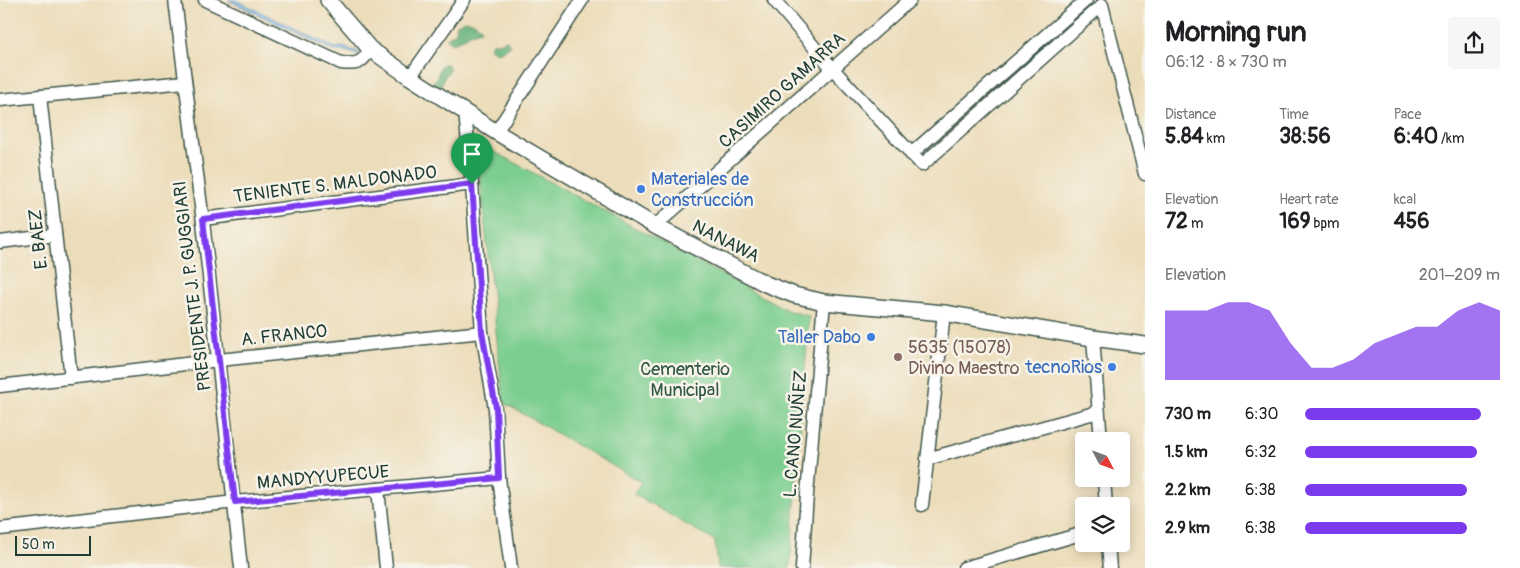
<!DOCTYPE html>
<html lang="en">
<head>
<meta charset="utf-8">
<style>
  :root { --surface:#fff; --page:#f6f6f6; --text:#202124; --muted:#757577; --accent:#7c3aed }
  body { margin:0; font-family:Pangolin,sans-serif; background:var(--page); color:var(--text); height:100vh; display:flex; flex-direction:column; font-size:19px; white-space:nowrap }
  * { box-sizing:border-box; margin:0 }
  p { font-size:16px; color:var(--muted) }
  .icon { flex:none; width:28px; height:28px; fill:none; stroke:currentColor; stroke-width:2; stroke-linecap:round; stroke-linejoin:round }
  .map { position:relative; flex:1; overflow:hidden }
  .sheet { display:flex; flex-direction:column; background:var(--surface); width:375px }
  .sheet>* { flex:none }
  .needle { width:32px; rotate:131deg }
  .fabs { position:absolute; left:1075px; top:432px; display:grid; gap:10px }
  .fabs a { display:grid; place-items:center; width:55px; height:55px; border-radius:5px; background:var(--surface); box-shadow:0 2px 12px #0003; font-size:25px }
  .scale { position:absolute; left:15px; bottom:12px; width:76px; box-sizing:border-box; padding-left:5px; border:2px solid #1f3d34; border-top:0; font-size:14px; line-height:18px; white-space:nowrap; color:#1f3d34; -webkit-text-stroke:4px #f7f3e8; paint-order:stroke }
  .pin { position:absolute; display:grid; place-items:center; width:42px; height:42px; color:#fff; margin:-51px -21px; border-radius:50% 50% 50% 0; rotate:-45deg; box-shadow:0 0 5px #0007 }
  .pin .icon { rotate:45deg }
  .round { display:grid; place-items:center; flex:none; width:52px; height:52px; border-radius:5px; background:var(--page) }
  .summary { display:flex; align-items:center; justify-content:space-between; height:85px; padding:0 20px }
  h1 { font-size:28px; font-weight:800; line-height:38px }
  .metrics { display:grid; grid-template-columns:repeat(3,1fr); gap:8px; height:85px; padding:5px 20px }
  .metrics div { display:grid; align-content:center }
  .metrics b { font-size:21px; font-weight:800 }
  .metrics small { font-size:14px; font-weight:400 }
  .metrics p { font-size:14px }
  .chart { height:140px; padding:10px 20px }
  .chart p { display:flex; justify-content:space-between }
  .chart svg { width:100%; height:90px; margin-top:5px; fill:var(--accent); opacity:.7 }
  ul { padding:0 20px; list-style:none; font-size:16px }
  li { display:grid; grid-template-columns:80px 60px 1fr; align-items:center; height:38px }
  li i { height:12px; border-radius:6px; background:var(--accent) }
  main { display:flex; flex:1; min-height:0 }
  .map>svg:first-child { display:block }
  .green { fill:#7cce90; stroke:#4e8662 }
  .forest { fill:#65b17a; stroke:#427757 }
  .water { fill:#78b5ea; stroke:#4c798f }
  .lines { fill:none; stroke-linecap:round; stroke-linejoin:round }
  .minor-casing { stroke:#3e5548; stroke-width:15 }
  .tertiary-casing { stroke:#3e5548; stroke-width:18 }
  .minor { stroke:#fff; stroke-width:12 }
  .tertiary { stroke:#fff; stroke-width:15 }
  .route-casing { stroke:#fff; stroke-width:10 }
  .route { stroke:#7c3aed; stroke-width:6 }
  .shop-dot { fill:#3f7fe0; stroke:#f7f3e8; stroke-width:2 }
  .education-dot { fill:#8d6e63; stroke:#f7f3e8; stroke-width:2 }
  .labels { text-anchor:middle; stroke-width:5; stroke-linejoin:round; paint-order:stroke }
  .street-label { font-size:18px; fill:#1f3d34; stroke:#f7f3e8 }
  .shop-label { font-size:18px; fill:#366cbe; stroke:#f7f3e8; text-anchor:end }
  .education-label { font-size:18px; fill:#785e54; stroke:#f7f3e8; text-anchor:start }
  .park-label { font-size:18px; fill:#325a46; stroke:#f7f3e8 }
</style>
</head>
<body>
<main>
<div class="map">
<svg width="1145" height="568" viewBox="0 0 1145 568">
  <rect width="100%" height="100%" fill="#f7f3e8"/>
  <filter id="ink" filterUnits="userSpaceOnUse"><feTurbulence type="fractalNoise" baseFrequency=".02" numOctaves="2"/><feDisplacementMap in="SourceGraphic" scale="10" xChannelSelector="R" yChannelSelector="G"/><feConvolveMatrix kernelMatrix="1 2 1 2 8 2 1 2 1" color-interpolation-filters="sRGB"/></filter>
  <filter id="wash" filterUnits="userSpaceOnUse"><feTurbulence type="fractalNoise" baseFrequency=".0096" numOctaves="4" result="noise"/><feDisplacementMap in="SourceGraphic" scale="20" xChannelSelector="R" yChannelSelector="G"/><feGaussianBlur stdDeviation="1.12" result="paint"/><feColorMatrix in="noise" values="0 0 0 0 0 0 0 0 0 0 0 0 0 0 0 0 0 1.4 0 .05"/><feComposite in="paint" operator="in"/></filter>
  <g filter="url(#wash)">
    <rect width="100%" height="100%" fill="#ecddba"/>
    <polygon class="green" points="480,144 789,311 809,316 790,568 718,568 715,541 634,494 641,482 506,404 503,399 477,147"/>
    <g class="forest">
      <path d="M465 20 476 23 481 28V30C469 32 464 41 451 43L447 38 456 32 457 24Z"/>
      <polygon points="507,40 510,46 499,53 494,52 490,47 492,43 498,43"/>
      <polygon points="443,64 447,64 450,70 443,79 440,90 431,84 437,78 440,67"/>
    </g>
    <polygon class="water" points="228,0 236,0 335,48 343,47 359,52 358,55 345,51 334,51"/>
  </g>
  <g filter="url(#ink)">
    <g class="lines">
      <defs>
        <g id="minor">
          <polyline points="175,0 203,222 241,568"/>
          <path d="M205 0 341 63C358 65 362 63 370 49"/>
          <polyline points="774,0 832,68 922,165 1096,10"/>
          <polyline points="1102,5 1145,174"/>
          <polyline points="410,77 464,0"/>
          <polyline points="40,96 71,378"/>
          <polyline points="0,100 185,82"/>
          <polyline points="465,112 472,184 482,332 495,409 499,478 511,568"/>
          <polyline points="496,132 582,0"/>
          <polyline points="911,154 1086,0"/>
          <polyline points="203,219 472,184"/>
          <polyline points="655,226 910,0"/>
          <polyline points="0,242 55,235"/>
          <polyline points="1093,338 1101,441"/>
          <polyline points="0,386 219,360 482,332"/>
          <polyline points="927,459 1098,412"/>
          <polyline points="1104,479 1106,506"/>
          <polyline points="378,489 386,568"/>
          <polyline points="922,505 944,313"/>
          <polyline points="0,529 235,502 499,478"/>
          <polyline points="1108,544 1110,568"/>
          <polyline points="802,568 807,494 824,302"/>
          <polyline points="964,568 1084,533"/>
        </g>
        <polyline id="tertiary" points="328,0 370,49 410,77 496,132 655,226 766,284 794,295 824,302 944,313 1093,338 1145,345"/>
      </defs>
      <use href="#minor" class="minor-casing"/>
      <use href="#tertiary" class="tertiary-casing"/>
      <use href="#minor" class="minor"/>
      <use href="#tertiary" class="tertiary"/>
    </g>
  </g>
  <g class="lines" filter="url(#ink)">
    <defs>
      <polygon id="route" points="472,184 482,332 496,408 499,478 235,502 203,219"/>
    </defs>
    <use href="#route" class="route-casing"/>
    <use href="#route" class="route"/>
  </g>
  <g class="shop-dot">
    <circle cx="641" cy="189" r="5"/>
    <circle cx="871" cy="337" r="5"/>
    <circle cx="1112" cy="367" r="5"/>
  </g>
  <circle class="education-dot" cx="898" cy="357" r="5"/>
  <g class="labels">
    <g class="street-label">
      <text transform="translate(782 90) rotate(-42)" y="6">CASIMIRO GAMARRA</text>
      <text transform="translate(335 184) rotate(-7)" y="6">TENIENTE S. MALDONADO</text>
      <text transform="translate(38 239) rotate(-96)" y="6">E. BAEZ</text>
      <text transform="translate(726 241) rotate(27)" y="6">NANAWA</text>
      <text transform="translate(192 286) rotate(-97)" y="6">PRESIDENTE J. P. GUGGIARI</text>
      <text transform="translate(284 335) rotate(-6)" y="6">A. FRANCO</text>
      <text transform="translate(795 434) rotate(-85)" y="6">L. CANO NUÑEZ</text>
      <text transform="translate(323 477) rotate(-5)" y="6">MANDYYUPECUE</text>
    </g>
    <g class="shop-label">
      <text x="651" y="185" text-anchor="start">Materiales de<tspan x="651" dy="21">Construcción</tspan></text>
      <text x="861" y="343">Taller Dabo</text>
      <text x="1102" y="373">tecnoRios</text>
    </g>
    <g class="education-label">
      <text x="908" y="353">5635 (15078)<tspan x="908" dy="21">Divino Maestro</tspan></text>
    </g>
    <g class="park-label">
      <text x="685" y="375">Cementerio<tspan x="685" dy="21">Municipal</tspan></text>
    </g>
  </g>
</svg>
<div class="fabs">
<a><svg class="needle" viewBox="-14 -14 28 28"><path d="M0-13l5 13h-10z" fill="#e53935"/><path d="M0 13l5-13h-10z" fill="#757577"/></svg></a>
<a><svg class="icon" aria-label="layers" viewBox="0 0 24 24"><path d="M12 4l9 5-9 5-9-5zM3 14l9 5 9-5"/></svg></a>
</div>
<div class="scale">50 m</div>
<div class="pin" style="left:472px;top:184px;background:#1e9e55"><svg class="icon" aria-label="arrive" viewBox="0 0 24 24"><path d="M6 21V4h12l-3 4 3 4H6"/></svg></div>
</div>
<section class="sheet">
<div class="summary"><div><h1>Morning run</h1><p>06:12 · 8 × 730 m</p></div><a class="round"><svg class="icon" aria-label="share" viewBox="0 0 24 24"><path d="M12 15V3M7 8l5-5 5 5M5 13v7h14v-7"/></svg></a></div>
<div class="metrics">
<div><p>Distance</p><b>5.84<small> km</small></b></div>
<div><p>Time</p><b>38:56</b></div>
<div><p>Pace</p><b>6:40<small> /km</small></b></div>
</div>
<div class="metrics">
<div><p>Elevation</p><b>72<small> m</small></b></div>
<div><p>Heart rate</p><b>169<small> bpm</small></b></div>
<div><p>kcal</p><b>456</b></div>
</div>
<div class="chart"><p><span>Elevation</span>201–209 m</p>
<svg viewBox="0 0 160 44" preserveAspectRatio="none"><path d="M0 44V10L10 10L20 10L30 6L40 6L50 10L60 26L70 38L80 38L90 34L100 26L110 22L120 18L130 18L140 10L150 6L160 10V44z"/></svg>
</div>
<ul>
<li><b>730 m</b>6:30<i style="width:90%"></i></li>
<li><b>1.5 km</b>6:32<i style="width:88%"></i></li>
<li><b>2.2 km</b>6:38<i style="width:83%"></i></li>
<li><b>2.9 km</b>6:38<i style="width:83%"></i></li>
</ul>
</section>
</main>
</body>
</html>
